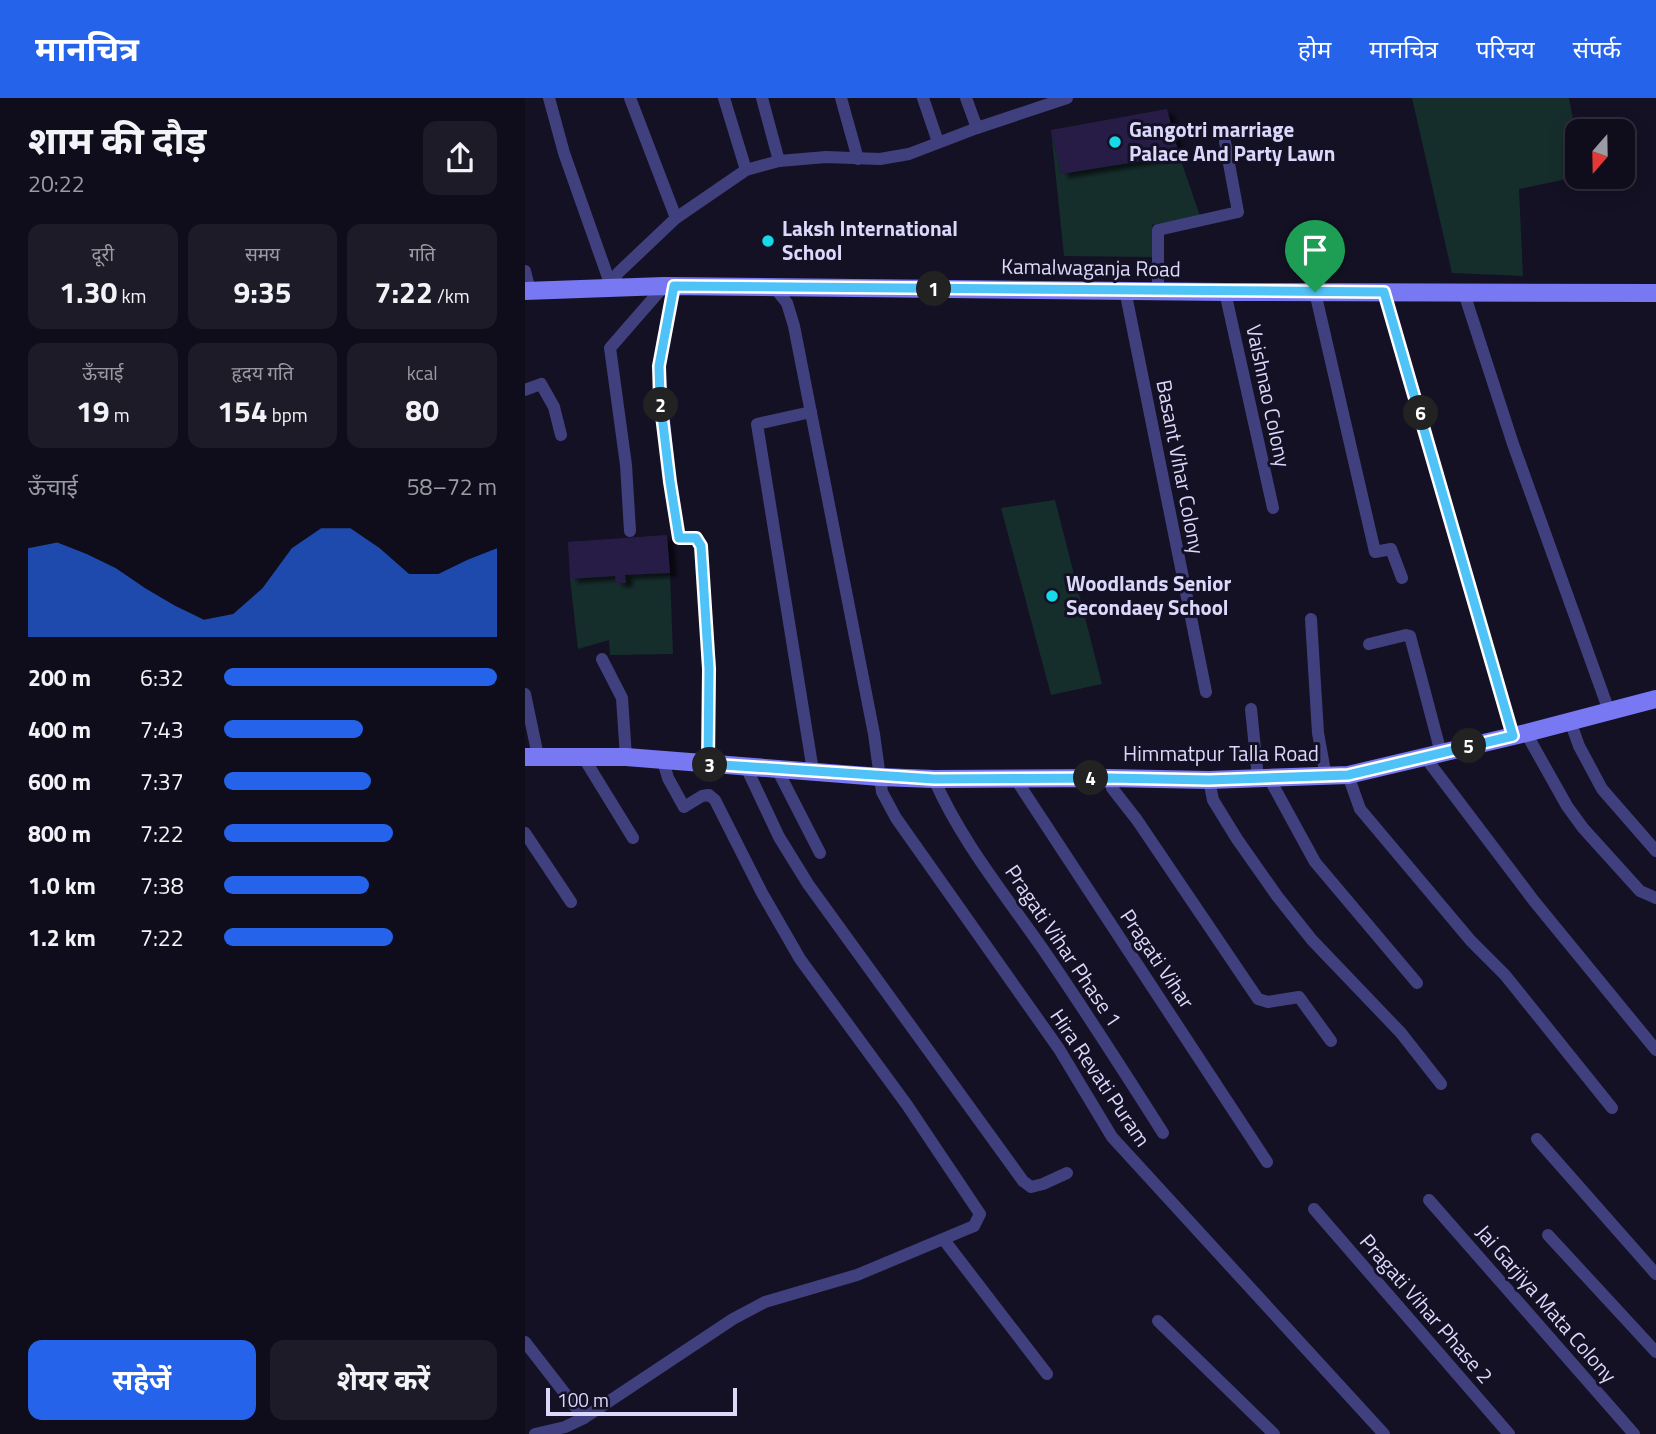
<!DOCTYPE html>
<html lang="hi">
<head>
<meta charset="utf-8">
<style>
  :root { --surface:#0f0d1b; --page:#1d1b28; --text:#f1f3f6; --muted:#9b9ca3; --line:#2f2d3a; --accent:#2563eb }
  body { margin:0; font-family:"Titillium Web","Noto Sans Devanagari",sans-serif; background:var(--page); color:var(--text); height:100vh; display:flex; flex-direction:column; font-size:26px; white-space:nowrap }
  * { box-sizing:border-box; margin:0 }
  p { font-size:23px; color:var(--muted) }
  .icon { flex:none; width:38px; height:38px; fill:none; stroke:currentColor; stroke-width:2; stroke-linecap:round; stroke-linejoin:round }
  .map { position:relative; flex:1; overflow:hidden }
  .drawer { display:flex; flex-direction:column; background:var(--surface); width:525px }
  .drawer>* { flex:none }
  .needle { width:46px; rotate:200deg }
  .buttons { position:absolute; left:1040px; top:21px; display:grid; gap:14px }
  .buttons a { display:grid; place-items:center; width:70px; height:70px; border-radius:14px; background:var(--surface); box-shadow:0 4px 18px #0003,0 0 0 2px var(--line); font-size:35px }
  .scale { position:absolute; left:21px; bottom:18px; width:191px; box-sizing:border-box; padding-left:7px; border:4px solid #dbd8fc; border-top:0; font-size:19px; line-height:24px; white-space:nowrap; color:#dbd8fc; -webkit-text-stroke:5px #141124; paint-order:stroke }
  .pin { position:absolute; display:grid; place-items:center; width:60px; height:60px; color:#fff; margin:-72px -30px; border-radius:50% 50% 50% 0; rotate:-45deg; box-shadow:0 0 7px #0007 }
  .pin .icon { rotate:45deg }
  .km { position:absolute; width:35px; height:35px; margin:-18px; border-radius:50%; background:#222; color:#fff; font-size:19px; line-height:35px; text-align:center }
  .round { display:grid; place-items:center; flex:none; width:74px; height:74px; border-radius:14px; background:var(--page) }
  .head { display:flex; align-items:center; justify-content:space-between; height:119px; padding:0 28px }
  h1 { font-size:38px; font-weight:700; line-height:52px }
  .figures { display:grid; grid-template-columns:repeat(3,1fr); gap:10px; height:119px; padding:7px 28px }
  .figures div { display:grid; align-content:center; border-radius:14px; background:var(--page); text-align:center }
  .figures b { font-size:30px; font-weight:700 }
  .figures small { font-size:19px; font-weight:400 }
  .figures p { font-size:19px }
  .chart { height:196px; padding:14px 28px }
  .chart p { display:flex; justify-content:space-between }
  .chart svg { width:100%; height:126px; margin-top:7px; fill:var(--accent); opacity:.7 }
  .button { display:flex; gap:14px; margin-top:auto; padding:14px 28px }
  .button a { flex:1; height:80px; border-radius:14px; background:var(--accent); color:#fff; font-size:28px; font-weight:700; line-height:80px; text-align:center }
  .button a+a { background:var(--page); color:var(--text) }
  ul { padding:0 28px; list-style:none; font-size:23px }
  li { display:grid; grid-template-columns:112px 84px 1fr; align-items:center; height:52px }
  li i { height:18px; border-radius:9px; background:var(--accent) }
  header { display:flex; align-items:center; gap:42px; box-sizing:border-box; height:98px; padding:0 35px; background:var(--accent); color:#fff }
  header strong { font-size:33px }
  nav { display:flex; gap:38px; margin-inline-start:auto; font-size:24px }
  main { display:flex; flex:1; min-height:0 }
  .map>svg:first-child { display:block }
  .green { fill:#152e2c }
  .building { fill:#251f44; filter:url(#shadow) }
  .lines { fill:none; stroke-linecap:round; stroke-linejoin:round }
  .street { stroke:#41407f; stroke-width:12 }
  .secondary { stroke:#7878f3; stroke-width:18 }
  .route-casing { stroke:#fff; stroke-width:14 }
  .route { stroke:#4fc3f7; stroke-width:9 }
  .poi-dot { fill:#16d9ea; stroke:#141124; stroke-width:2.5 }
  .labels { text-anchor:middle; stroke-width:6; stroke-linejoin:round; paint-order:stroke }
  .poi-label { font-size:21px; font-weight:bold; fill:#dbd8fc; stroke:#141124; text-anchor:start }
  .street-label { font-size:21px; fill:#dbd8fc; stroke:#141124 }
</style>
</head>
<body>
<header>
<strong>मानचित्र</strong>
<nav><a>होम</a><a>मानचित्र</a><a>परिचय</a><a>संपर्क</a></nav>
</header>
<main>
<section class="drawer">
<div class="head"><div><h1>शाम की दौड़</h1><p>20:22</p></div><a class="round"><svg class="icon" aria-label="share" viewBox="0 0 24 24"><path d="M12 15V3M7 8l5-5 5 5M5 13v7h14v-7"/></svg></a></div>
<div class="figures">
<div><p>दूरी</p><b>1.30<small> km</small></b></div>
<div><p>समय</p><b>9:35</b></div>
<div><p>गति</p><b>7:22<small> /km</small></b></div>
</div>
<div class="figures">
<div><p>ऊँचाई</p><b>19<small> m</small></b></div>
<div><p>हृदय गति</p><b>154<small> bpm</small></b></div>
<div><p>kcal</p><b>80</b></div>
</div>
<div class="chart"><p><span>ऊँचाई</span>58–72 m</p>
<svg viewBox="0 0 160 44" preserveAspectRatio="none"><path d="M0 44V13L10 11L20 15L30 20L40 27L50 33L60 38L70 36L80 27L90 13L100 6L110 6L120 13L130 22L140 22L150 17L160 13V44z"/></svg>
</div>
<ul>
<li><b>200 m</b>6:32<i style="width:100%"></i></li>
<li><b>400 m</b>7:43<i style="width:51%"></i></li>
<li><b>600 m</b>7:37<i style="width:54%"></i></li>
<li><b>800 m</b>7:22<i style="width:62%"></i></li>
<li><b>1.0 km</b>7:38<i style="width:53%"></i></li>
<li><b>1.2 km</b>7:22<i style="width:62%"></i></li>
</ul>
<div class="button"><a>सहेजें</a><a>शेयर करें</a></div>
</section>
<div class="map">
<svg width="1131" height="1336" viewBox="0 0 1131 1336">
  <defs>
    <filter id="shadow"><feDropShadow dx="7" dy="4" stdDeviation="2" flood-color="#0009"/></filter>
  </defs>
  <rect width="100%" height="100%" fill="#141124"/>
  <g class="green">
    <polygon points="887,0 1044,0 1052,42 1052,79 994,91 998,178 927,175"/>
    <polygon points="526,32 536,76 654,57 675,118 627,127 628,159 539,158"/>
    <polygon points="530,402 577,586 526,597 476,410"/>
    <polygon points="145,475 148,556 85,557 84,542 53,551 45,481 90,478 91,485 101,484 100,477"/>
  </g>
  <g class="building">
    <polygon points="642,11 654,57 536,76 526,32"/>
    <polygon points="142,437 145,475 100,477 101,485 91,485 90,478 45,481 43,444"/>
  </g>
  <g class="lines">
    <g class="street">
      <polyline points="24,0 39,55 86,188"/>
      <polyline points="105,0 151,120"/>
      <polyline points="199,0 221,72"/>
      <polyline points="237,0 254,63"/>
      <polyline points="316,0 333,61"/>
      <polyline points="398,0 413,44"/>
      <polyline points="441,0 452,30"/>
      <polyline points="0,173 5,193"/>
      <polyline points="86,188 93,175 151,120 221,72 254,63 301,59 355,61 384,56 452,30 542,0"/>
      <polyline points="149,188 134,268 145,384 154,440 171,440 176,448 185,571 183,666"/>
      <polyline points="249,189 262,205 269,228 349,636 357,694 371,720 534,951 587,1039 859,1336"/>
      <polyline points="600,192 681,594"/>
      <polyline points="633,193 633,132 713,114 700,44"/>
      <polyline points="700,194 748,410"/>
      <polyline points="790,194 850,454 866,451 877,480"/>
      <polyline points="859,194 988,638"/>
      <polyline points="939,195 988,346 1084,613"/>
      <polyline points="0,292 16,286 29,309 36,337"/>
      <polyline points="286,314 232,326 288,673"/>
      <polyline points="105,433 101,367 85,250 139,188"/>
      <polyline points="786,521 793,635 801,679"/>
      <polyline points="844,546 881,537 885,538 916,655"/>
      <polyline points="77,561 97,600 101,659"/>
      <polyline points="0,596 13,658"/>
      <polyline points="726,611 733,680"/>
      <polyline points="1045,623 1054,648 1077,691 1131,753"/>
      <polyline points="1001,635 1042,708 1058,730 1115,793 1131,800"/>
      <polyline points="57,657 108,740"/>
      <polyline points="900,659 1009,803 1131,952"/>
      <polyline points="221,669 254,739 283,786 498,1083 506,1089 518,1086 542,1075"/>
      <polyline points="252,671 295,755"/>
      <polyline points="823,677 835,711 946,843 980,877 1087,1010"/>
      <polyline points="490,680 742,1064"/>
      <polyline points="584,680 587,690 612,722 733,901 743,904 774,899 806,943"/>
      <polyline points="744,680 790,764 892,885"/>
      <path d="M409 681C435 741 478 794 515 847 558 909 598 972 638 1035"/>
      <polyline points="684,682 688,702 712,741 752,798 787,842 876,935 916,986"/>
      <polyline points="0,735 46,804"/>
      <polyline points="1012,1041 1131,1176"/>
      <polyline points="904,1102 1109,1336"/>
      <polyline points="789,1111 984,1336"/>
      <polyline points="1023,1137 1131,1254"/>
      <polyline points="419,1142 522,1276"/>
      <polyline points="633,1223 749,1336"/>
      <polyline points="0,1244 59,1320"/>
      <polyline points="10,1336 40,1329 59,1320 208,1221 240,1204 332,1177 449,1128 455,1116 382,1007 275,861 237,795 190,702 184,697 177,698 159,709 143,680 138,663"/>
    </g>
    <g class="secondary">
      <polyline points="0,193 139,188 700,194 1131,195"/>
      <polyline points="0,659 101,659 355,679 409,681 584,680 684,682 823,677 1001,635 1131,601"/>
    </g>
  </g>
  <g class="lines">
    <defs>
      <polygon id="route" points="149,188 859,194 988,638 823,677 684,682 584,680 409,681 183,666 184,571 176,448 171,440 154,440 145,384 135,301 134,268"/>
    </defs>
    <use href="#route" class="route-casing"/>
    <use href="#route" class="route"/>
  </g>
  <g class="poi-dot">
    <circle cx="590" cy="44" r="7"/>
    <circle cx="243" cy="143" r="7"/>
    <circle cx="527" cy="498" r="7"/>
  </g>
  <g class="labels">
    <g class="poi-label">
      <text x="604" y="39">Gangotri marriage<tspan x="604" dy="24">Palace And Party Lawn</tspan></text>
      <text x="257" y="138">Laksh International<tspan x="257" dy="24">School</tspan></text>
      <text x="541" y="493">Woodlands Senior<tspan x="541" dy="24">Secondaey School</tspan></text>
    </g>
    <g class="street-label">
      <text transform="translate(566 170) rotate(1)" y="7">Kamalwaganja Road</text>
      <text transform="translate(743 298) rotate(78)" y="7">Vaishnao Colony</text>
      <text transform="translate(655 369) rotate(79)" y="7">Basant Vihar Colony</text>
      <text x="696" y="663">Himmatpur Talla Road</text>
      <text transform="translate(538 848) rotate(56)" y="7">Pragati Vihar Phase 1</text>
      <text transform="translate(632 861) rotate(56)" y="7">Pragati Vihar</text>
      <text transform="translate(575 980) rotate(56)" y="7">Hira Revati Puram</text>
      <text transform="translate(1021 1206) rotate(49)" y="7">Jai Garjiya Mata Colony</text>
      <text transform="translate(901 1211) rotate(49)" y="7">Pragati Vihar Phase 2</text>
    </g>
  </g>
</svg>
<div class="buttons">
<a><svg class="needle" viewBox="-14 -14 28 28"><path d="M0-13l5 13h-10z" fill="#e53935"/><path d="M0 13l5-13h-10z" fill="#9b9ca3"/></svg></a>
</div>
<div class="scale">100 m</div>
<div class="pin" style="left:790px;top:194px;background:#1e9e55"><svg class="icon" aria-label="arrive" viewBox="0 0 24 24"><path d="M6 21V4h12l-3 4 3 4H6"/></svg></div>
<b class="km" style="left:409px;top:191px">1</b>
<b class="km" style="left:136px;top:307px">2</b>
<b class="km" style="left:185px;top:667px">3</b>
<b class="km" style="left:566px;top:680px">4</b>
<b class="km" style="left:944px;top:648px">5</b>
<b class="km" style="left:896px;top:315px">6</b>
</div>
</main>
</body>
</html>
